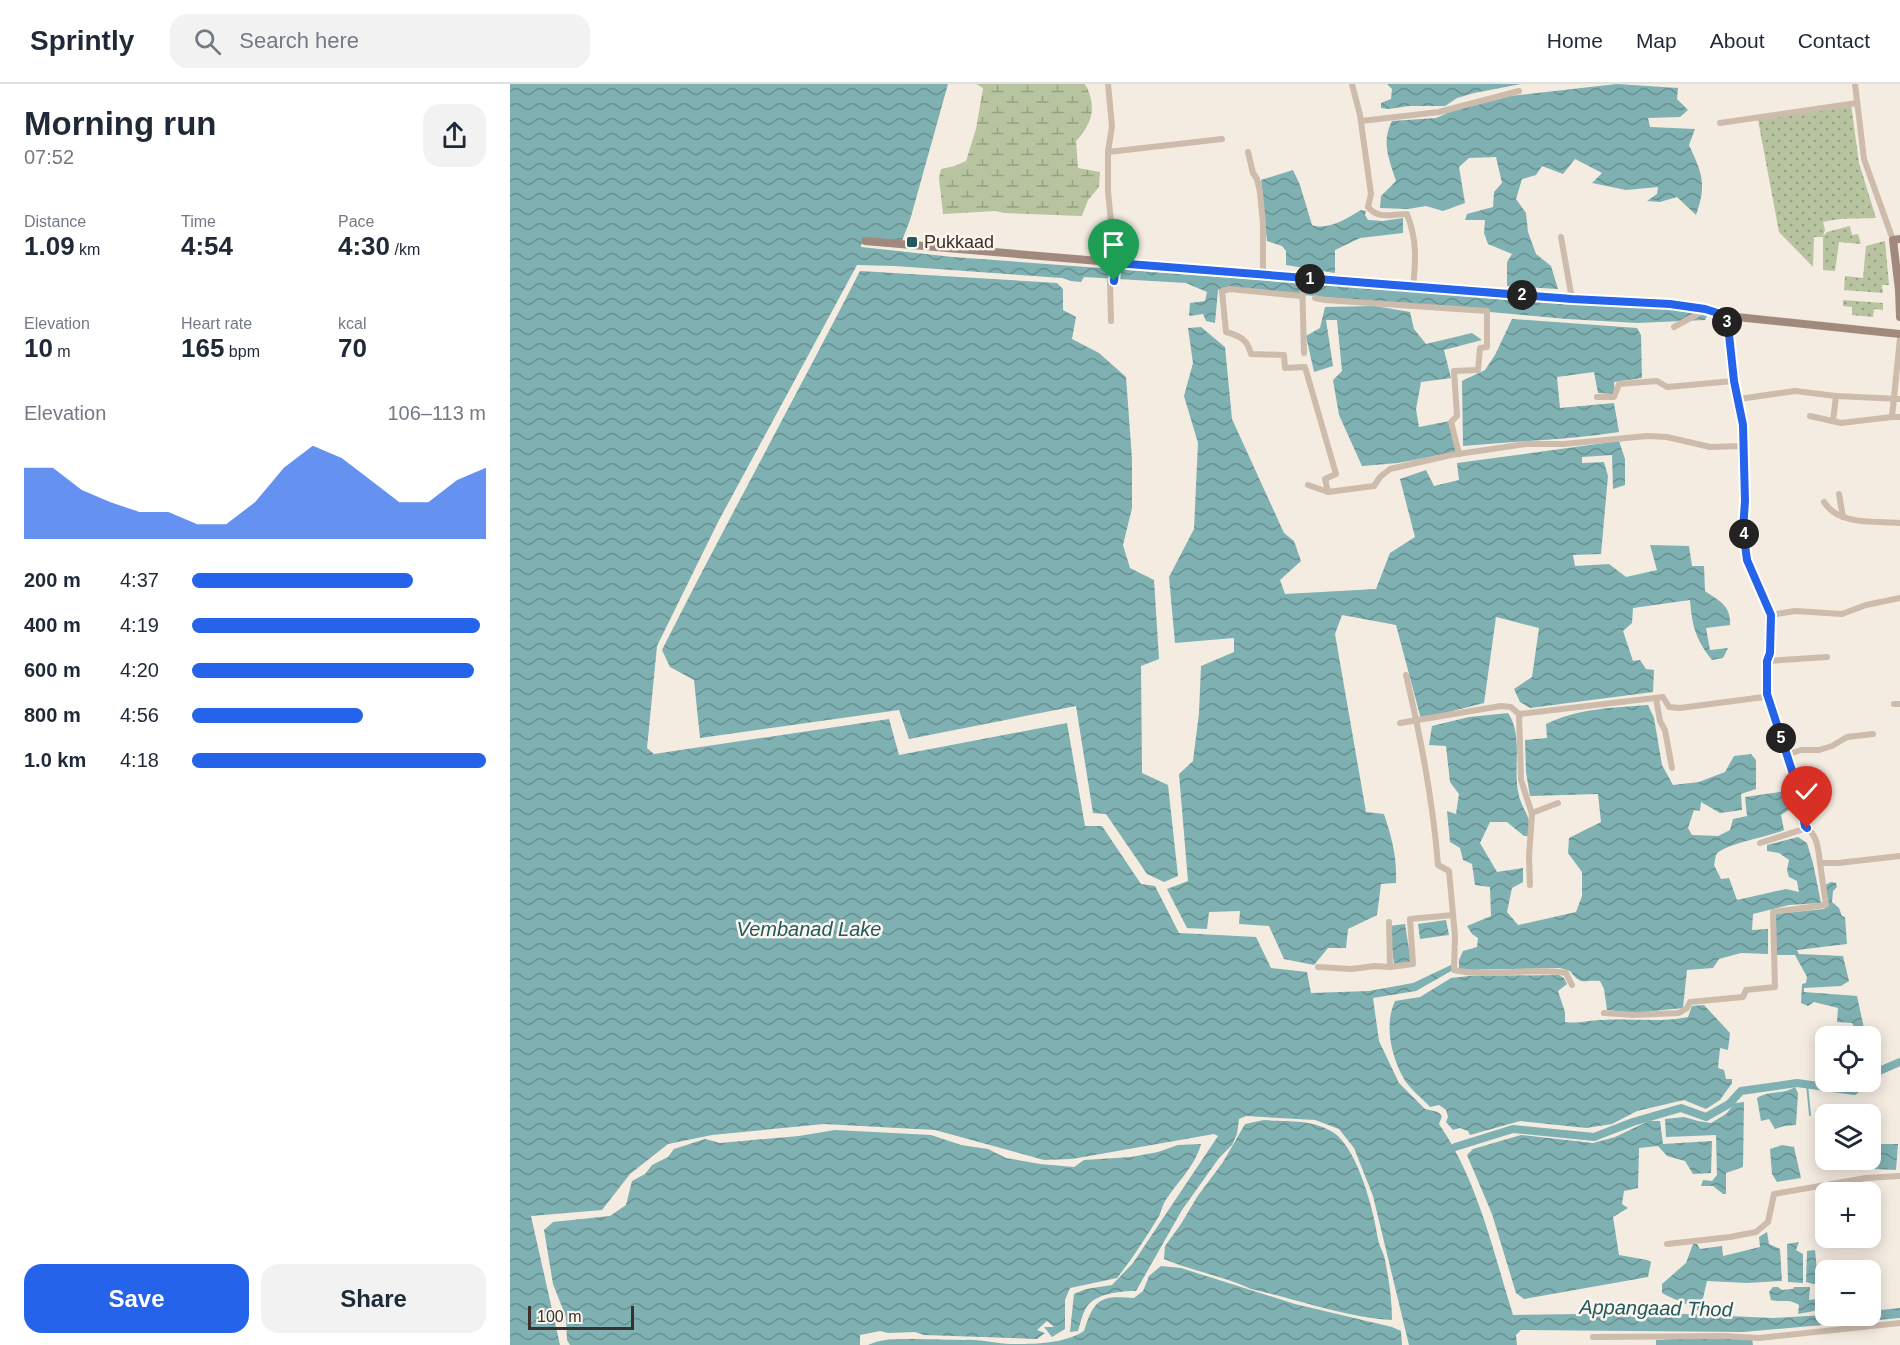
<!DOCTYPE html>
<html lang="en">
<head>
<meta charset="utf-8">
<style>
  :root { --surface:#fff; --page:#f2f2f3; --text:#1f2937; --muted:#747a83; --line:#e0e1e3; --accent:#2563eb }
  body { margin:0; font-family:Helvetica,sans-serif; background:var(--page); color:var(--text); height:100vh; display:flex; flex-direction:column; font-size:22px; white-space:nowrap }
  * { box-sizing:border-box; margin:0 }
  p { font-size:20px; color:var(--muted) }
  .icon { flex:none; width:33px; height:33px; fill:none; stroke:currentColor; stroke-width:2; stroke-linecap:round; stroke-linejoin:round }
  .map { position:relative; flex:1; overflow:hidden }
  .drawer { display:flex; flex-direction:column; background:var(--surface); width:510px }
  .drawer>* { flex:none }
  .tools { position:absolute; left:1305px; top:942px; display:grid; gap:12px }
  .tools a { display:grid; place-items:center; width:66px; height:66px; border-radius:12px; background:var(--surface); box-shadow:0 3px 15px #0003; font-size:30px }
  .scale { position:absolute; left:18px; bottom:15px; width:106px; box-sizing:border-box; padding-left:6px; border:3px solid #3b302b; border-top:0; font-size:16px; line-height:21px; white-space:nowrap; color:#3b302b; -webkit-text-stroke:4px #fbf5ee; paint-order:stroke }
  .pin { position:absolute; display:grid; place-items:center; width:51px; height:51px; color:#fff; margin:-62px -26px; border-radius:50% 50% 50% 0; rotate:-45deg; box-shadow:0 0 6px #0007 }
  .pin .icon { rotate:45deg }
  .km { position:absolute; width:30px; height:30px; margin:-15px; border-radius:50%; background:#222; color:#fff; font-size:16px; line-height:30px; text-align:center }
  .round { display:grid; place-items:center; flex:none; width:63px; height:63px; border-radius:18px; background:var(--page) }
  .head { display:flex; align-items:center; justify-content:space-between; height:102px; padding:0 24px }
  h1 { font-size:33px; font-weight:600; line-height:45px }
  .metrics { display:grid; grid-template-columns:repeat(3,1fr); gap:9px; height:102px; padding:6px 24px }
  .metrics div { display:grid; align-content:center }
  .metrics b { font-size:26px; font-weight:600 }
  .metrics small { font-size:16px; font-weight:400 }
  .metrics p { font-size:16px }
  .chart { height:168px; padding:12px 24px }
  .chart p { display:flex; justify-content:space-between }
  .chart svg { width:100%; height:108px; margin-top:6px; fill:var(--accent); opacity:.7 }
  .button { display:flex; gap:12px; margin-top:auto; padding:12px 24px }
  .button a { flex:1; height:69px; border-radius:18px; background:var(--accent); color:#fff; font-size:24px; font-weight:600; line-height:69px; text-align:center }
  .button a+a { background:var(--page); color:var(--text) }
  ul { padding:0 24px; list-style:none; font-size:20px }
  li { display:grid; grid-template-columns:96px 72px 1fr; align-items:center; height:45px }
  li i { height:15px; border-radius:8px; background:var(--accent) }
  header { display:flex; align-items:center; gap:36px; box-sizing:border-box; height:84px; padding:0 30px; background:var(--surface); border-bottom:2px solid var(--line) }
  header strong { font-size:28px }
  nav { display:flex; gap:33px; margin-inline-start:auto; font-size:21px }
  .search { width:420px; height:54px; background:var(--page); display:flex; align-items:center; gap:15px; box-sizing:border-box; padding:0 21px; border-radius:18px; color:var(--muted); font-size:22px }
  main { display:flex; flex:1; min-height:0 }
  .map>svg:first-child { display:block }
  .grass { fill:url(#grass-dots) }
  .wetland { fill:url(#wetland-marsh) }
  .water { fill:url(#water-waves) }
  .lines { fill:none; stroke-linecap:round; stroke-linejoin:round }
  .stream { stroke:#7fb0b2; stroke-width:2 }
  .canal { stroke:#7fb0b2; stroke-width:8 }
  .street { stroke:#cdbbac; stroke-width:6 }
  .secondary { stroke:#a18a7d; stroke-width:8 }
  .route-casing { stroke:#fff; stroke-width:12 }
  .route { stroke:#2563eb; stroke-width:8 }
  .poi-dot { fill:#1f5a5e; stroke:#fbf5ee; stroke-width:2 }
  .labels { text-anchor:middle; stroke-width:5; stroke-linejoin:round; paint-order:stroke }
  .poi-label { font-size:18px; fill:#3b302b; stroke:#fbf5ee; text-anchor:start }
  .water-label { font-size:20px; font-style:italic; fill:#1f5a5e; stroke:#fbf5ee }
</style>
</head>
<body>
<header>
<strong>Sprintly</strong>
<div class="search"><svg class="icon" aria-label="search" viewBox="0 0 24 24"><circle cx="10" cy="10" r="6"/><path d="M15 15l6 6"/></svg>Search here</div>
<nav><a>Home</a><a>Map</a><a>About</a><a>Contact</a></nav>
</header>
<main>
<section class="drawer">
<div class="head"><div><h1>Morning run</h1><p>07:52</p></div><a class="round"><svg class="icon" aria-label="share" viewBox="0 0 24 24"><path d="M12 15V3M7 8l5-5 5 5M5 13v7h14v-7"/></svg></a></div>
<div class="metrics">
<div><p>Distance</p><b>1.09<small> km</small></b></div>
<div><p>Time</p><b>4:54</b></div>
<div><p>Pace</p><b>4:30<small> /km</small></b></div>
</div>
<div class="metrics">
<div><p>Elevation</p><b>10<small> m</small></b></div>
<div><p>Heart rate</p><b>165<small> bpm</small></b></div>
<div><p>kcal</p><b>70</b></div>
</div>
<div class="chart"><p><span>Elevation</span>106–113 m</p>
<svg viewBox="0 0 160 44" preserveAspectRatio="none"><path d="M0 44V15L10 15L20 24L30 29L40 33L50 33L60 38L70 38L80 29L90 15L100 6L110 11L120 20L130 29L140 29L150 20L160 15V44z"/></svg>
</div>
<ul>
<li><b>200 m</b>4:37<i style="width:75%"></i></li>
<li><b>400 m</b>4:19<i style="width:98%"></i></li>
<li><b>600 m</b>4:20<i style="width:96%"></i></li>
<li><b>800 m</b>4:56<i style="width:58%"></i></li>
<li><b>1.0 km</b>4:18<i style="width:100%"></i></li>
</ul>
<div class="button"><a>Save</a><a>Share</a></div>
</section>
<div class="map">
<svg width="1390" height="1261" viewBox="0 0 1390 1261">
  <defs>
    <pattern id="grass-dots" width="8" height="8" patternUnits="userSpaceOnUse" patternTransform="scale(1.5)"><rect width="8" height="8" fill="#b8c4a0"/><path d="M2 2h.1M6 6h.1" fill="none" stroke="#97a083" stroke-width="1.8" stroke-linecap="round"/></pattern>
    <pattern id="wetland-marsh" width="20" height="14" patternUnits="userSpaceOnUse" patternTransform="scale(1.5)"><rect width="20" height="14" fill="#b8c4a0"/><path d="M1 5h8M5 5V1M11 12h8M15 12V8" fill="none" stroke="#97a083"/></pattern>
    <pattern id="water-waves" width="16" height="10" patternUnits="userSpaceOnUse" patternTransform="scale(1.5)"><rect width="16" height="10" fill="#7fb0b2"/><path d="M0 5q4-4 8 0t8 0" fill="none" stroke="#699091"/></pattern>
  </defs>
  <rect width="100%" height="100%" fill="#f4ebe1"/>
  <g class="grass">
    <path d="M1341 20 1349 79 1366 134C1348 135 1331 133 1313 138L1315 146 1313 152 1317 148 1340 142 1342 151 1348 150 1351 160 1329 158 1325 187 1313 186V153H1304L1303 183 1269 148 1248 36Z"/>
    <polygon points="1375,157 1379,201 1372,201 1373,209 1334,206 1335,192 1353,194 1356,162"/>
    <polygon points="1333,216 1373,219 1373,226 1364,225 1363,233 1342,231 1342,223 1333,222"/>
  </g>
  <path class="wetland" d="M466 0H575C587 22 583 39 566 57L568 84 590 88 589 103 578 116 572 132 494 129 486 127 433 130 429 94 431 85 445 82 456 77 466 45 473 4Z"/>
  <g class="water">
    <path d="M0 0H438L400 136 392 157 352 155 351 163 443 173 898 207 1019 218 1164 225 1197 232 1195 236 1127 239 1057 235 715 204 708 206 705 239 696 237 693 230 679 232 680 219 695 217 697 208 676 199 574 193 571 198 561 197 552 194 385 182 347 181 208 438 147 562 137 664 144 670 379 635 389 671 557 639 575 742H592L631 800 645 802 669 849 746 853 761 884 797 888 801 909 859 907 903 899 941 881 943 886 906 907 863 914 869 957 889 999 915 1025 928 1028 932 1032 929 1040C968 1097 983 1167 1003 1231L1153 1229 1263 1234 1315 1231 1360 1232 1361 1227 1390 1224V1234L1233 1248 1011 1246 1006 1251 1007 1261H899L863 1112 844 1064 829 1045 805 1036 736 1032 729 1035 727 1050 722 1061 709 1074 672 1126 626 1207C611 1207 585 1209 576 1224 572 1231 570 1240 568 1247L560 1248 564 1210 576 1205 602 1201 623 1179 708 1052 704 1050 562 1075 534 1076 425 1046 314 1040 202 1051 158 1060 120 1090 92 1126 21 1132 50 1261H0Z"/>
    <polygon points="877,0 1011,0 964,9 947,14 935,22 899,22 878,25 871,24 871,19 881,15 882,5"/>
    <path d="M1107 0 1168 4 1167 15 1178 26 1170 33 1138 34 1140 43 1185 45 1179 61C1192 89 1197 100 1186 131L1167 113 1150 118 1137 117 1147 110 1148 103 1116 106 1082 99 1092 89 1065 75 1053 90 1032 82 1026 91 1012 95 1006 115 1016 129 1018 148 1026 170 1041 182 1048 205 997 202V178L1002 170 978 160 974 149 975 136H955L957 130 983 123 984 108 992 99 986 73 959 74 949 83 955 119 933 127 916 122 898 125 870 124 871 112 886 97C879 75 871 58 882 37L926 34 947 25 992 13Z"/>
    <path d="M783 86 790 101 802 141C818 147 838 134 851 126L856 127 855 131 858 136 873 137 893 134V149L850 154 825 166V189L776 181V167L772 162 757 157 751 96Z"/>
    <path d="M350 187 547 199 553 205V226L566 233 562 255 589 269 616 293 622 375V424L613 461 620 484 644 496 649 575 631 582 632 689 658 701 668 792 654 798 637 790 596 730 583 729 566 622 399 655 389 626 190 654 184 596 160 583 152 566C216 439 285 314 350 187Z"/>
    <polygon points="865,222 900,228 904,245 916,260 962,249 972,256 934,266 941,294 911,298 906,325 909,343 940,337 946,368 888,379 852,382 829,331 823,296 832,287 827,236 816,236 823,282 804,288 796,252 810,244 815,223"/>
    <path d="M1002 235 1127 244 1131 251 1132 294 1104 298 1105 310 1088 309 1084 288 1047 293 1050 324 1104 319 1109 348C1057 356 1005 357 953 362L952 297 975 286 985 271Z"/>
    <path d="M691 243 715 263 722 335 774 449 784 457 791 477 770 496 775 510 866 505 880 469 905 453 890 395 916 386 924 402 949 396 947 379 1109 357 1115 375V401L1103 405 1102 371 1072 373V379L1094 378 1098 392 1091 470 1063 471 1065 482 1099 480 1116 493 1147 486 1140 461 1179 462 1182 482H1194L1195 507C1209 517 1221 521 1220 541L1196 544 1200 566 1218 564 1213 574 1202 576C1186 556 1182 542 1180 516L1123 524 1122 539 1113 547 1123 577 1130 576 1136 585 1144 586 1143 608 1020 624 1010 618 1004 605 1022 593 1029 544 986 533 974 619 911 635 886 541 832 531 825 550 856 728 874 730C882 755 887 772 886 799L871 800 867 831 838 845 836 864H818L804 881 774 875 759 842 729 840 730 827 699 828 697 845 677 844 657 805 678 797 669 690 683 677 689 629 691 582 724 568V554L665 559 659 493 684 445 688 359 674 312 683 279 678 244Z"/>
    <path d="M1138 621 1144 634 1152 681 1163 701 1189 698 1215 688 1224 672 1241 670 1246 676V705L1231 710 1232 726 1210 729 1191 718 1190 727 1184 726 1178 744 1182 751 1208 752 1220 746 1223 735 1237 732 1235 713 1277 707 1280 712V725L1271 731 1274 746C1259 753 1213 760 1206 771 1205 774 1205 778 1204 781L1211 795 1219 794 1227 816 1276 805 1289 808 1287 797 1279 793 1277 786 1279 776 1269 769 1257 767V761L1288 753 1297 759 1303 779 1311 819 1279 821 1243 830 1242 846 1258 845V870L1231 869 1209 875 1203 884 1177 886 1173 924 1124 929 1097 926 1094 905 1090 897C1073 895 1072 903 1060 887L1050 884 949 886V876L953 867 967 863 968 854 962 850 957 842 981 832 980 803 965 801 962 780 953 776 950 764 940 758 937 727 946 730 949 710 940 698 936 662 919 661 922 642 959 633 998 629C1014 653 1002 684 1009 712 1014 729 1021 732 1021 752H1014L997 738H980L970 759 987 788 1013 784V798L1002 804 997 828 1008 841 1066 828 1072 812V788L1058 769 1059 754 1091 738 1088 710 1020 712 1016 688 1015 656 1037 654 1036 640C1069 624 1102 624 1138 621Z"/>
    <polygon points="1321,798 1326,799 1327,803 1323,807 1322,818 1329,824 1332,832 1335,833 1337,860 1287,866 1289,870 1333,872 1339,897 1331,902 1294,904 1294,908 1347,912 1355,949 1352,952 1349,952 1342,939 1327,938 1328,924 1304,918 1298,922 1291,919 1292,900 1296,899 1297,893 1285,871 1266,871 1265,830 1314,825 1317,822 1315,801"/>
    <polygon points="936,836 939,851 910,855 908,840"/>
    <polygon points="895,840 901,878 884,880 879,842"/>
    <path d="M1049 891 1054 894 1057 900 1048 907 1055 928V938C1070 940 1078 936 1093 936 1122 934 1150 939 1178 933L1182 922 1194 921 1220 949 1218 966 1210 964 1208 984 1214 986 1216 995H1222V999L1210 1016 1196 1025 1174 1016 1127 1027 1102 1040 1076 1044 1010 1037 960 1051 958 1047 950 1044 943 1046 936 1038 938 1033 936 1026 929 1021 920 1023C912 1014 900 1005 894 995 881 972 874 941 885 917L910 913 941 894 959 892Z"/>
    <path d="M1285 1003 1288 1009 1286 1041 1274 1042 1265 1045 1259 1035 1251 1037 1247 1014C1260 1006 1273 1011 1285 1003Z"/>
    <polygon points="1234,1018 1233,1083 1216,1089 1216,1110 1213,1110 1203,1102 1191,1102 1193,1096 1202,1097 1207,1091 1206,1051 1156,1053 1155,1035 1174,1033 1188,1037 1201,1039 1216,1030 1225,1019"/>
    <path d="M754 1036C776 1038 801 1035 821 1047 847 1061 864 1127 868 1155 869 1162 874 1169 875 1176 879 1196 882 1216 882 1236 837 1234 786 1215 741 1205 713 1192 682 1187 654 1175L655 1162 671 1140 687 1113 713 1078 735 1040Z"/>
    <polygon points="1139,1037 1150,1037 1153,1060 1202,1057 1201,1089 1183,1090 1175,1077 1157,1072 1148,1062 1129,1064 1128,1104 1114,1107 1112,1120 1118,1124 1103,1133 1109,1171 1137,1176 1141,1178 1138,1193 1014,1215 1006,1209 982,1130 957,1071 963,1065 1011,1051 1083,1059 1105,1053"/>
    <path d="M325 1046 421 1051 451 1061 478 1065 496 1074 530 1080 564 1083 574 1076 621 1073 648 1068 668 1061 691 1060C685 1083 666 1099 654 1119 652 1123 651 1128 649 1132 636 1154 622 1175 607 1194L560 1204 555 1216V1245L542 1253 534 1243H544L537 1237 527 1246 535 1249 527 1255 414 1251 405 1248 378 1249 370 1247 350 1251V1261H60L57 1256 56 1233 43 1200 34 1146 43 1138 100 1132 116 1121 122 1097 135 1090 142 1081 158 1073 164 1065 195 1055 210 1059 289 1052Z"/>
    <polygon points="1361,1060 1388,1060 1386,1086 1342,1084 1340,1076 1360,1076"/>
    <polygon points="1272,1061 1284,1063 1291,1094 1267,1098 1262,1090 1260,1065"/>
    <path d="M1257 1148 1259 1160 1270 1165 1272 1197 1237 1199 1197 1197 1190 1227C1182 1225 1179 1221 1172 1218 1165 1215 1159 1213 1152 1209V1200L1176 1179 1183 1160H1187L1190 1165 1212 1162 1213 1172 1250 1163 1249 1153Z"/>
    <polygon points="1289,1158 1286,1166 1293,1170 1293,1199 1278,1198 1277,1160"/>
    <polygon points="1305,1166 1307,1187 1315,1189 1315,1199 1303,1200 1296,1198 1297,1167"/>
    <path d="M651 1182 671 1184 785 1220 882 1243 891 1247 892 1261H358C373 1254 388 1255 404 1255 421 1255 438 1256 455 1256 470 1255 486 1260 501 1260 524 1260 554 1260 574 1247 584 1215 590 1211 624 1214L633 1207 639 1192Z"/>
    <path d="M1263 1203H1268L1272 1206 1283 1205 1284 1203H1300L1299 1216 1306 1215 1308 1223 1304 1227 1288 1230 1289 1221C1278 1214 1273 1219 1261 1216L1259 1208Z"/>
    <polygon points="1162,1255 1242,1255 1243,1261 1146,1261 1146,1256"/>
  </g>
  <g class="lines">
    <polyline class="stream" points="1297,1000 1300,1031"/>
    <g class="canal">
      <polyline points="1360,991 1390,978"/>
      <polyline points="945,1063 1003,1045 1084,1053 1123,1038 1171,1024 1196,1033 1219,1020 1231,1007 1287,999 1344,1007 1354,998"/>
    </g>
    <g class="street">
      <polyline points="598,0 602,42 598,68 598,107 605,179 604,197 600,197 601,237"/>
      <path d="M842 0 850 31 861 110 858 123C869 136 881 130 897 130 907 156 906 175 903 203"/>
      <polyline points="1345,0 1354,75 1383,156"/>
      <polyline points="851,37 929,28 1009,7"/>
      <polyline points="1210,39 1347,19"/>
      <polyline points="598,68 712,55"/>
      <polyline points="738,68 743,89 747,95 750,108 753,140 753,191"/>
      <polyline points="1051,153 1062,215"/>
      <polyline points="792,194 794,269"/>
      <path d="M791 212 720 205 712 207 716 248C730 252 737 255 741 270L774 271 775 284 795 283 826 390 815 395 818 408 864 402 870 393 880 385 941 371 1016 360H1054L1137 352 1157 353 1200 363 1234 362"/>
      <polyline points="805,214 815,216 977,227 977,263 970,264 968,286 944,287 947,332 941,338 949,370"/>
      <polyline points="1164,243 1195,226"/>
      <polyline points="1390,254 1382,333 1390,333"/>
      <polyline points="1087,313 1104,313 1109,300 1147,297 1157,303 1224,297 1217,232"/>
      <polyline points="1229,315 1285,307 1326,312 1390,315"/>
      <polyline points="1300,332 1331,339 1382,333"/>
      <polyline points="1323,337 1326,312"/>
      <polyline points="798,401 818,408"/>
      <polyline points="1329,410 1333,433"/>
      <path d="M1314 418C1329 442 1366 437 1390 439"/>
      <polyline points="1261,531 1285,527 1332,530 1356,521 1390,514"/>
      <polyline points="1257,577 1317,573"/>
      <path d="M896 591C911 654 923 717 928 781L939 787 945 852 944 886C978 894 1021 883 1056 889L1062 901"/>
      <path d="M1257 610 1288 705 1295 742C1308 752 1308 764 1310 779H1328L1390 772"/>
      <polyline points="1146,614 1150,637 1155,646 1162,684"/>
      <polyline points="1384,620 1390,620"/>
      <polyline points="1009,630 1011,696 1022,730 1019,772 1020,801"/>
      <polyline points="890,639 991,622 1001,623 1009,630 1153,613 1159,623 1170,624 1254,613 1258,609 1257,577 1260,569 1261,531 1237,476 1233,446 1235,417 1233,341 1224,297"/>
      <polyline points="1276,671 1291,666 1309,666 1322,662 1337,653 1363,650"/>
      <polyline points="1022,729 1048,719"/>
      <polyline points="1250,759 1297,744"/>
      <polyline points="879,838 880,883 903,880 900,835 943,831"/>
      <polyline points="808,883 841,885 865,882 880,883"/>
      <polyline points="1094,929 1124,931 1169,929 1177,924 1180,918 1233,913 1236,906 1265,903 1263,828 1316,821 1310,779"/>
      <polyline points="1157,1160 1220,1153 1246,1148 1258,1138 1264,1110 1356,1094 1390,1092"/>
      <polyline points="1083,1253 1214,1252 1249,1254 1390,1239"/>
    </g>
    <g class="secondary">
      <polyline points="1390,155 1383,156 1389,206 1390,233"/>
      <polyline points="355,157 753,191 1062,215 1160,220 1195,225 1217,232 1390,250"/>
    </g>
  </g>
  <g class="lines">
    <defs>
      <polyline id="route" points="604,197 606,179 1062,215 1160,220 1195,225 1217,232 1224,297 1233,341 1235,417 1233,446 1237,476 1261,531 1260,569 1257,577 1257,610 1288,705 1295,742 1297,744"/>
    </defs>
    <use href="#route" class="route-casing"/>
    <use href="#route" class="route"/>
  </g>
  <rect class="poi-dot" x="396" y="152" width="12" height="12" rx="3"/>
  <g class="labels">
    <g class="poi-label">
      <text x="414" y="164">Pukkaad</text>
    </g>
    <g class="water-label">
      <text x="299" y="852">Vembanad Lake</text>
      <text transform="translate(1146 1224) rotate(1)" y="7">Appangaad Thod</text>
    </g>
  </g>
</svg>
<div class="tools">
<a><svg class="icon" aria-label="locate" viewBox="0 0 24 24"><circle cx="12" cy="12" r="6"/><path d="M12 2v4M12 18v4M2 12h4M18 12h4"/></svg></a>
<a><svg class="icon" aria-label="layers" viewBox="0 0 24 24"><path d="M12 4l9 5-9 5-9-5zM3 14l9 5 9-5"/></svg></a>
<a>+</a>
<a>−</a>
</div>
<div class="scale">100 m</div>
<div class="pin" style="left:604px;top:197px;background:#1e9e55"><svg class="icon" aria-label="arrive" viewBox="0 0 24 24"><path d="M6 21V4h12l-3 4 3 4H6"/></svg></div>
<div class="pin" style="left:1297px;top:744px;background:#d93025"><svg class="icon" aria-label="check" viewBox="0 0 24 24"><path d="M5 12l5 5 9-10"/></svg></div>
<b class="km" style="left:800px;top:195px">1</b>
<b class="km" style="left:1012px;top:211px">2</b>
<b class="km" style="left:1217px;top:238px">3</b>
<b class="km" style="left:1234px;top:450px">4</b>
<b class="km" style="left:1271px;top:654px">5</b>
</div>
</main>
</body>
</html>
